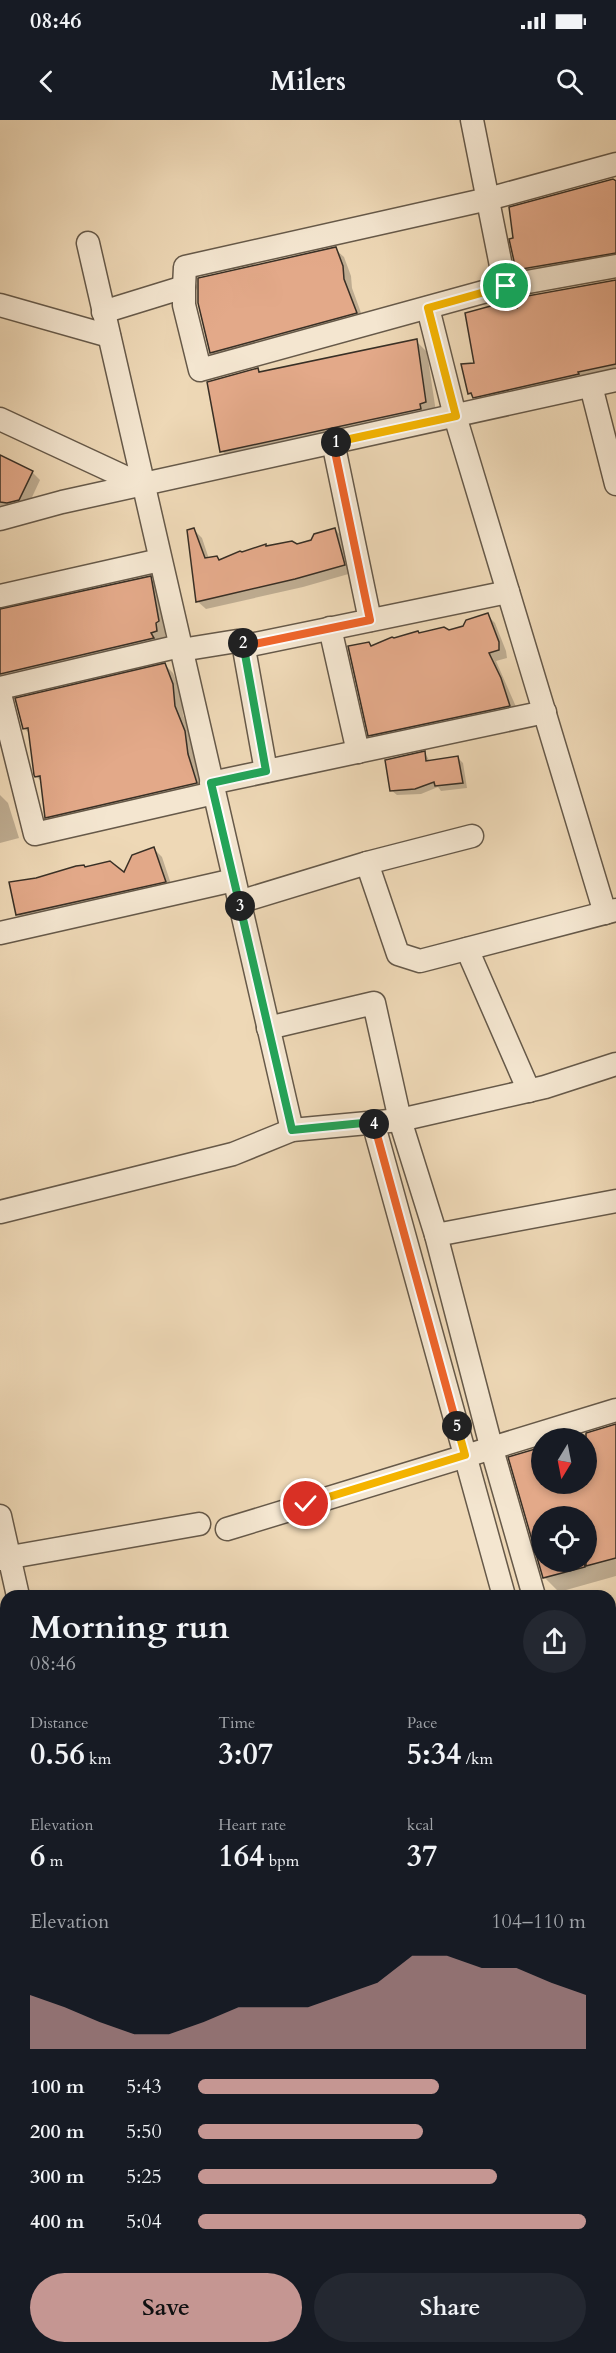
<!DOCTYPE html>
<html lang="en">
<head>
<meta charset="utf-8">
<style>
  :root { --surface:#171b24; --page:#242831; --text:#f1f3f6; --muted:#9ea1a6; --accent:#c59692 }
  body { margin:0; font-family:Cardo,serif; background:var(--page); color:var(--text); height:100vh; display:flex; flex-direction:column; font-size:22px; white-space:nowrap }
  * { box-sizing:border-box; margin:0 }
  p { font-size:20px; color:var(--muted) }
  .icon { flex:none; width:33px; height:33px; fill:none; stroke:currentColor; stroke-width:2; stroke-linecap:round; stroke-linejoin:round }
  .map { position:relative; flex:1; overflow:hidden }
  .details { position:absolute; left:0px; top:1470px; width:616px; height:764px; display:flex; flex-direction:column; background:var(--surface); border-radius:18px 18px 0 0; box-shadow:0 3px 9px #0003 }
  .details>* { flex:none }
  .needle { width:39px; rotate:190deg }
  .buttons { position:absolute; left:531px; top:1308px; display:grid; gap:12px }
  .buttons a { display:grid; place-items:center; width:66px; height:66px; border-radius:50%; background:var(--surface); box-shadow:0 3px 9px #0003; font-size:30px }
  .pin { position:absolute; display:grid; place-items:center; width:51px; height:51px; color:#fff; margin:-26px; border:3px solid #fff; border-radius:50%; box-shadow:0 2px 6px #0007 }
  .km { position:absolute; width:30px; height:30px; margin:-15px; border-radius:50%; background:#222; color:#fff; font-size:16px; line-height:30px; text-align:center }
  .round { display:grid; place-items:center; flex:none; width:63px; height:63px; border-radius:32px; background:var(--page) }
  .overview { display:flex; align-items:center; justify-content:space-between; height:102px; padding:0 30px }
  h1 { font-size:33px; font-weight:700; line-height:45px }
  .metrics { display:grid; grid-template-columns:repeat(3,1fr); gap:9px; height:102px; padding:6px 30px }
  .metrics div { display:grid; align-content:center }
  .metrics b { font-size:30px; font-weight:700 }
  .metrics small { font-size:16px; font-weight:400 }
  .metrics p { font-size:16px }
  .chart { height:168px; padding:12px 30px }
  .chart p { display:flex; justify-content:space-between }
  .chart svg { width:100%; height:108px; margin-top:6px; fill:var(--accent); opacity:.7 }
  .action { display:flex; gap:12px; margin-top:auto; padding:12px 30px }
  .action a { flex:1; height:69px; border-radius:36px; background:var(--accent); color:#111; font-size:24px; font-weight:700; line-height:69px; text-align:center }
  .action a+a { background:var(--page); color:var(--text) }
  ul { padding:0 30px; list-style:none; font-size:20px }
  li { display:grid; grid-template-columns:96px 72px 1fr; align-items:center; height:45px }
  li i { height:15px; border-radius:8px; background:var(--accent) }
  .status { display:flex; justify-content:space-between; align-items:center; height:42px; padding:0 30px; background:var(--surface); direction:ltr }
  .status svg { height:16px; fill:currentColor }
  header { display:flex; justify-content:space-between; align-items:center; height:78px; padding:0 30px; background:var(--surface); font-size:27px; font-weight:700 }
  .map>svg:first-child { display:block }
  .shadow { fill:#0003; fill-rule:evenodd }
  .building { fill:#e3a989; stroke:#382f25; stroke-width:1.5 }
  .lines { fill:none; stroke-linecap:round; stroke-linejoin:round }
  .street-casing { stroke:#665949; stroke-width:25 }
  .street { stroke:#f4e6d0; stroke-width:22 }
  .split-1-casing { stroke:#fff; stroke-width:12 }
  .split-2-casing { stroke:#fff; stroke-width:12 }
  .split-3-casing { stroke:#fff; stroke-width:12 }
  .split-4-casing { stroke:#fff; stroke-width:12 }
  .split-5-casing { stroke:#fff; stroke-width:12 }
  .split-6-casing { stroke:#fff; stroke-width:12 }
  .split-1 { stroke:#f5b400; stroke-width:8 }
  .split-2 { stroke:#f0652b; stroke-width:8 }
  .split-3 { stroke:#22a559; stroke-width:8 }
  .split-4 { stroke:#22a559; stroke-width:8 }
  .split-5 { stroke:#f0652b; stroke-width:8 }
  .split-6 { stroke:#f5b400; stroke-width:8 }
</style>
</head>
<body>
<div class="status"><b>08:46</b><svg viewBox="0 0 49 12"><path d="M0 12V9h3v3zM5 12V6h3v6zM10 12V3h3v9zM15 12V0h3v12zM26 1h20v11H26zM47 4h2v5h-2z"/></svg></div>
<header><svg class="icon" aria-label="back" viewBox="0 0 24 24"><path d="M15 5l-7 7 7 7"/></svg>Milers<svg class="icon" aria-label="search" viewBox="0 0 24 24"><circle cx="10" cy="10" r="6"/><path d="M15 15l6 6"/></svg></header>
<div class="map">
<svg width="616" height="2233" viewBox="0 0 616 2233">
  <rect width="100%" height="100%" fill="#eed8b6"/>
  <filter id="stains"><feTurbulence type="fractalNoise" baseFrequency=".00333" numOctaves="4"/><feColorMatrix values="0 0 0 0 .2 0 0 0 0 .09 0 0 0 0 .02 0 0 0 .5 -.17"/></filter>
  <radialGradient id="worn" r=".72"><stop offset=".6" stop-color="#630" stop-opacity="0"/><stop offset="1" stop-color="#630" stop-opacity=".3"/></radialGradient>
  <g class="shadow">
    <polygon points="616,60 616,143 527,159 517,150 510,88"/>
    <polygon points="335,129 344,137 351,156 352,168 364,201 219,241 211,233"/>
    <polygon points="616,160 616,254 484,286 469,273 476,245 519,190 517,179"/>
    <polygon points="416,221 427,232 436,292 233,342 222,331 257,250 261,253"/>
    <polygon points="0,337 32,352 40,360 27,388 5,388 0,386"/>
    <polygon points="335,409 343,418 352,453 303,467 206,489 197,481 194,410 202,418 209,439 220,441 296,426 312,421"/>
    <polygon points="150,458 160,467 168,511 165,513 166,521 0,569 0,496"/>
    <polygon points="487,495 495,503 506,531 507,538 496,541 517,589 378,623 370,615 372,527 420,514 465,507"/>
    <polygon points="165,545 173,553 181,573 183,595 193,621 195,643 204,671 55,705 46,697 42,662 36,656 31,615 24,608"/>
    <polygon points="425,633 430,642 458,638 463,643 467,668 441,671 438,667 421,674 397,675 391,670"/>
    <polygon points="0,675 8,683 19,718 0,723"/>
    <polygon points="154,729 162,737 173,770 26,803 18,795 11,764 86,749 125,754"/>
    <path d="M616 1305V1456L559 1472 544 1457 510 1338 542 1364H586V1318H572ZM542 1396H586V1442H542Z"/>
    <polygon points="364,2228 435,2228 417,2233 368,2233"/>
  </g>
  <g class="building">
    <polygon points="613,59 616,61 616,133 516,150 509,119 513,118 509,87"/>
    <polygon points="336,127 343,146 344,159 357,193 210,233 198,183 198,158"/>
    <polygon points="616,160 616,244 578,252 579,254 473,278 471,273 468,274 461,244 474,243 465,193 498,184 517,188 516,178"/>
    <polygon points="417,219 426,282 420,284 421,289 220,332 207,262 258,248 259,252"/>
    <polygon points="0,335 33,351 19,380 7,383 0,382"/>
    <polygon points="194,408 205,438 217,436 219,440 240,431 242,432 266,424 266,426 292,421 297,424 311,420 314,414 335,408 345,445 295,459 196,482 187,410"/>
    <polygon points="151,456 159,501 156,503 157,511 151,513 154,518 0,554 0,489"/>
    <polygon points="488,493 499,522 499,530 489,533 501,558 510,586 368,616 348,526 369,522 371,526 392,517 394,518 418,511 419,513 444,507 449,510 463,506 466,500"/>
    <polygon points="165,543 173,564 175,586 185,611 188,634 197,663 45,698 40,656 35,657 34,655 28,608 23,609 15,578"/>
    <polygon points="425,631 426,641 458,636 463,663 435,666 434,662 415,669 390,671 385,640"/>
    <polygon points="154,727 166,762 16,795 9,762 36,758 76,746 84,745 85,747 110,741 124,752 132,735"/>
    <polygon points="616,1304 616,1438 586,1446 586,1396 542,1396 542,1442 584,1442 585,1447 543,1458 508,1337 542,1327 542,1364 586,1364 586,1313"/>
  </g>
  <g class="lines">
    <defs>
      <g id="street">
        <polyline points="88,123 292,1010"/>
        <polyline points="505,166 616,146"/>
        <polyline points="184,167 185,147 488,79 616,44"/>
        <polyline points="0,185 109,216"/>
        <polyline points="428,188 455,296 605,793"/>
        <polyline points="103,192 184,167 184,185 200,250 505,166 472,0"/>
        <polyline points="591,266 616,364"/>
        <polyline points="0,299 142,365"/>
        <polyline points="333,322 370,500"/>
        <polyline points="0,399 62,382 616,260"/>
        <polyline points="0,476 160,440"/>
        <polyline points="330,508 358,632"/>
        <polyline points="243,523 266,651"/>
        <polyline points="181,530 237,521 250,525 508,472"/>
        <polyline points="0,568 180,526"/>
        <polyline points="0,574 35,714 214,673"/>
        <polyline points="211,663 545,592"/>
        <polyline points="367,743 398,834 420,841 616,790"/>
        <polyline points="239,782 367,743 472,716"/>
        <polyline points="0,813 234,760"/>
        <polyline points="467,829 529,971"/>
        <polyline points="268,908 374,883 400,1000 436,1115 491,1326 534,1476"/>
        <polyline points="373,1002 504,1476"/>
        <polyline points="0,1092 233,1034 292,1010 400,1000 545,967 616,944"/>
        <polyline points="436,1115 616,1081"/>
        <polyline points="0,1396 18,1476"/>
        <polyline points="227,1409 616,1290"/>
        <polyline points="0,1439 199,1404"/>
        <polyline points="0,1572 6,1571"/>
        <polyline points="610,1687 616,1685"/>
        <polyline points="0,1724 6,1723"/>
        <polyline points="610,1744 616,1765"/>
        <polyline points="0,1815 6,1814"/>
        <polyline points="610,1862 616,1883"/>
        <polyline points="610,2172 616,2170"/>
        <polyline points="402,2233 421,2228"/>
      </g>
    </defs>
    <use href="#street" class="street-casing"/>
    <use href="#street" class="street"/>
  </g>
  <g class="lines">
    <defs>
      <polyline id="split-1" points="336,322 456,296 428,188 506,166"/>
      <polyline id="split-2" points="243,523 250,525 370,500 333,322 336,322"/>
      <polyline id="split-3" points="240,786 211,663 266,651 243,523"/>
      <polyline id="split-4" points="240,786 292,1010 373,1002 374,1004"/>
      <polyline id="split-5" points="374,1004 457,1306"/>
      <polyline id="split-6" points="306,1384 465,1335 457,1306"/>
    </defs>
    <use href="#split-1" class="split-1-casing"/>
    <use href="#split-2" class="split-2-casing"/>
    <use href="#split-3" class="split-3-casing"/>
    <use href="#split-4" class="split-4-casing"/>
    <use href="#split-5" class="split-5-casing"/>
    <use href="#split-6" class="split-6-casing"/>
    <use href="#split-1" class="split-1"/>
    <use href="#split-2" class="split-2"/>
    <use href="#split-3" class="split-3"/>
    <use href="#split-4" class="split-4"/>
    <use href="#split-5" class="split-5"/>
    <use href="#split-6" class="split-6"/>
  </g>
  <rect width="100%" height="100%" filter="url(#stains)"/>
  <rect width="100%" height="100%" fill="url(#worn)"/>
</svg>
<div class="buttons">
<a><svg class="needle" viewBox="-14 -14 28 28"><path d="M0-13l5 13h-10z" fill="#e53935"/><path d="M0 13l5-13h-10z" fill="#9ea1a6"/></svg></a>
<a><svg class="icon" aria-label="locate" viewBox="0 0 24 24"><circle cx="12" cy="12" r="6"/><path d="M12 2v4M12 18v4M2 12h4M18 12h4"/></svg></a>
</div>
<div class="pin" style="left:506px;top:166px;background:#1e9e55"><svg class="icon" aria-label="arrive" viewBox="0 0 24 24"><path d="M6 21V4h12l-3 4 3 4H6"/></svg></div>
<div class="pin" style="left:306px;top:1384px;background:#d93025"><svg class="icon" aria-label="check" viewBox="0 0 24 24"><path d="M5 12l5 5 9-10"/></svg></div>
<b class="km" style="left:336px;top:322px">1</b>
<b class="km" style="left:243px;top:523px">2</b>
<b class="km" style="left:240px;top:786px">3</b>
<b class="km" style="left:374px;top:1004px">4</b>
<b class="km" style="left:457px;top:1306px">5</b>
<section class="details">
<div class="overview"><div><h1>Morning run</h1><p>08:46</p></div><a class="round"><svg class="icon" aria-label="share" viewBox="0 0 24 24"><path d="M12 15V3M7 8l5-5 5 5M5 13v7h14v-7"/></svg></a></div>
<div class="metrics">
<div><p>Distance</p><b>0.56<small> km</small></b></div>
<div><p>Time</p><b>3:07</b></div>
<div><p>Pace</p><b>5:34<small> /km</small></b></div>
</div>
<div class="metrics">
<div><p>Elevation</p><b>6<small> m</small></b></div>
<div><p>Heart rate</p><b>164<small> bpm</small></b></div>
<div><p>kcal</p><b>37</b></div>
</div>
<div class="chart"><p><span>Elevation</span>104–110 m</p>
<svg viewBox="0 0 160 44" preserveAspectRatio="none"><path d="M0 44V22L10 27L20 33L30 38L40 38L50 33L60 27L70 27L80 27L90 22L100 17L110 6L120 6L130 11L140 11L150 17L160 22V44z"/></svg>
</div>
<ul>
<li><b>100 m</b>5:43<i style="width:62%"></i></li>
<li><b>200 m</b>5:50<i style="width:58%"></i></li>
<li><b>300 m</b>5:25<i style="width:77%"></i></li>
<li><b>400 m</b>5:04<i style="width:100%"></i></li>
</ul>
<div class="action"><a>Save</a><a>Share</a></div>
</section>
</div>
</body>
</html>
